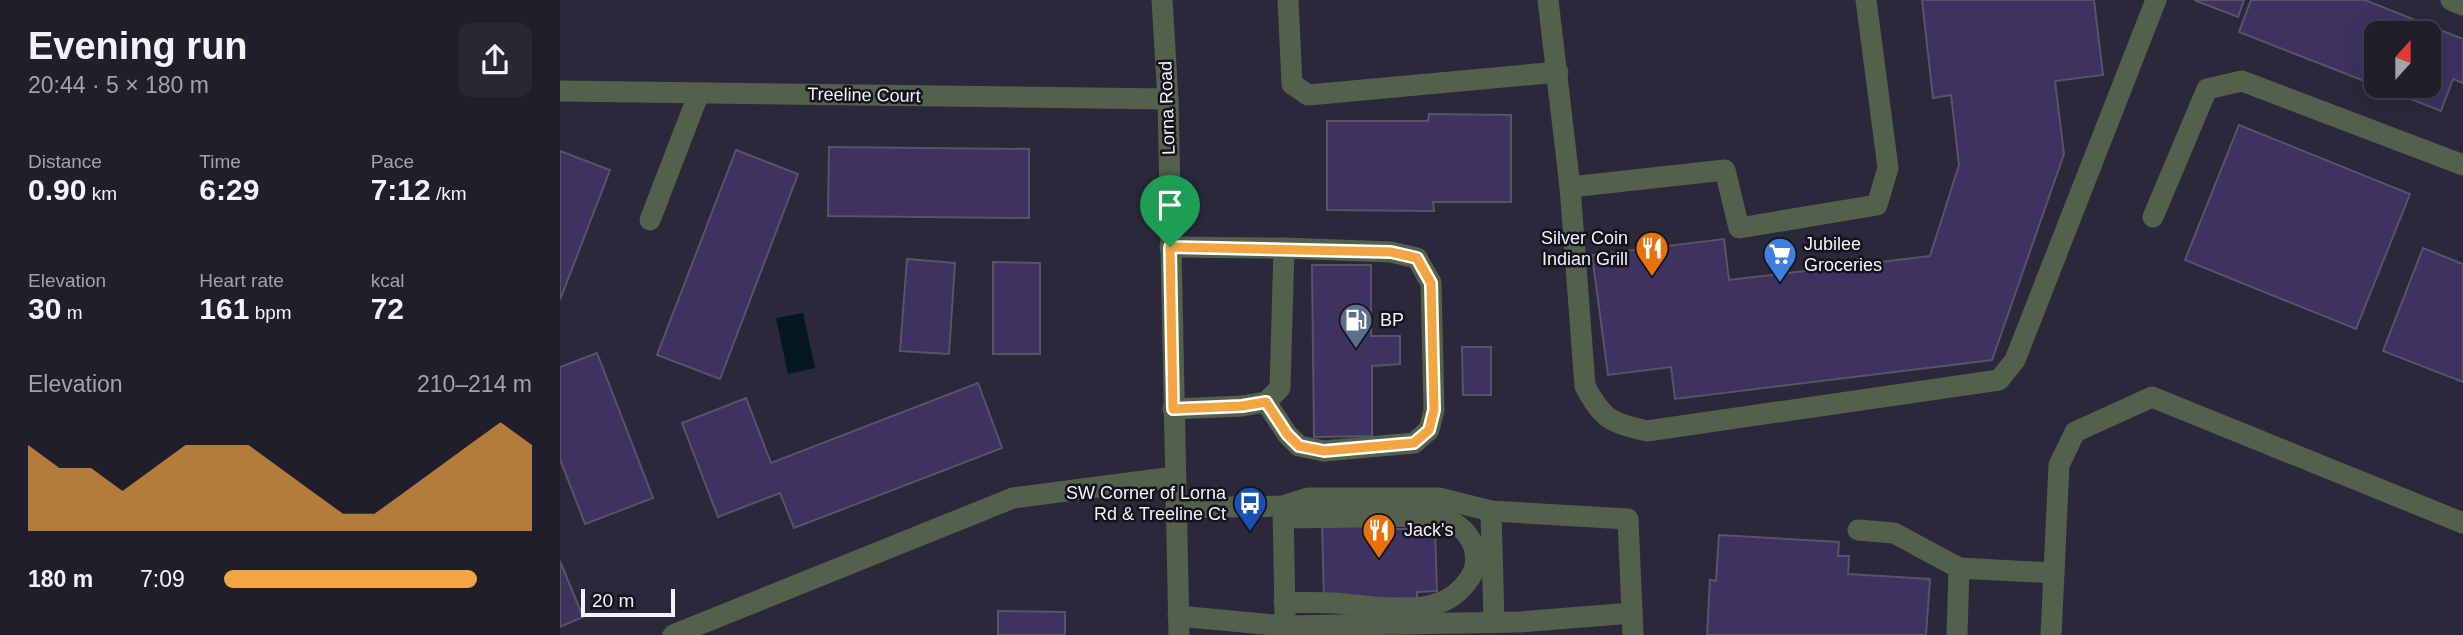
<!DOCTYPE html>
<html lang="en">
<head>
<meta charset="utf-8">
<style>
  :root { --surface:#211e2c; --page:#292734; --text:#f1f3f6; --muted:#a2a2a9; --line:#3e3c48; --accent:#f2a541 }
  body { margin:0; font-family:Arial,sans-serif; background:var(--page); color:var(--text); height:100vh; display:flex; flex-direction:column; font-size:26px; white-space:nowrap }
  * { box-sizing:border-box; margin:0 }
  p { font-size:23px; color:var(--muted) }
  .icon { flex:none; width:38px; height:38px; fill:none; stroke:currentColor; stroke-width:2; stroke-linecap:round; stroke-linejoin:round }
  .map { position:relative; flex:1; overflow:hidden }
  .details { display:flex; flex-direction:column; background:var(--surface); width:560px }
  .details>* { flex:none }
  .needle { width:46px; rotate:21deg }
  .tools { position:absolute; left:1804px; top:21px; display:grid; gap:14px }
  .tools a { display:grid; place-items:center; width:77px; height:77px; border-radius:14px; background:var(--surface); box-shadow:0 7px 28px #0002,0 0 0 2px var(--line); font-size:35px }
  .scale { position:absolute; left:21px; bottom:18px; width:94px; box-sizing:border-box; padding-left:7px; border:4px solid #f3f1fe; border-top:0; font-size:19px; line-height:24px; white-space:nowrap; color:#f3f1fe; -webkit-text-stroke:5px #14131b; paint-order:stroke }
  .pin { position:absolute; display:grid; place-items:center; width:60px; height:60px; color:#fff; margin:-72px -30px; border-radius:50% 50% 50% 0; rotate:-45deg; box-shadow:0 0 7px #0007 }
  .pin .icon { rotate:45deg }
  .round { display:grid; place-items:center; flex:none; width:74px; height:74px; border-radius:14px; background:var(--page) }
  .head { display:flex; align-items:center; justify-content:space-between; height:119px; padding:0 28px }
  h1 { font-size:38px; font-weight:700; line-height:52px }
  .figures { display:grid; grid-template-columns:repeat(3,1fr); gap:10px; height:119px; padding:7px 28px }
  .figures div { display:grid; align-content:center }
  .figures b { font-size:30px; font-weight:700 }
  .figures small { font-size:19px; font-weight:400 }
  .figures p { font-size:19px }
  .chart { height:196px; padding:14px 28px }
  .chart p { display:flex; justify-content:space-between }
  .chart svg { width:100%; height:126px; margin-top:7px; fill:var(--accent); opacity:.7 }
  ul { padding:0 28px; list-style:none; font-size:23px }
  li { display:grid; grid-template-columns:112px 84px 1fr; align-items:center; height:52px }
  li i { height:18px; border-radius:9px; background:var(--accent) }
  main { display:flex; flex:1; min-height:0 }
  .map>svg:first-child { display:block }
  .water { fill:#041620 }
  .building { fill:#3d3260; stroke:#575369; stroke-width:2; fill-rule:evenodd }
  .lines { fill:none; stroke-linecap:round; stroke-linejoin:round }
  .minor { stroke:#53604c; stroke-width:21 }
  .route-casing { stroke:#fff; stroke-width:14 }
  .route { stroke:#f2a541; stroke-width:9 }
  .labels { text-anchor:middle; stroke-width:5; stroke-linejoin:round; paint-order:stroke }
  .street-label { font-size:18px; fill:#f3f1fe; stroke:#14131b }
  .poi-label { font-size:18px; fill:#f3f1fe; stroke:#14131b; text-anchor:start }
</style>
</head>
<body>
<main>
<section class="details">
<div class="head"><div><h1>Evening run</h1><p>20:44 · 5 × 180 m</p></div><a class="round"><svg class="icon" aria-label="share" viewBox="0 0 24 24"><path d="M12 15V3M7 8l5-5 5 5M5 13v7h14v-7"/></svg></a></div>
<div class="figures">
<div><p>Distance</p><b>0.90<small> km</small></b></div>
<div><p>Time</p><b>6:29</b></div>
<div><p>Pace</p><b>7:12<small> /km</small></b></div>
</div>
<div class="figures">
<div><p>Elevation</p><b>30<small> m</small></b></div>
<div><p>Heart rate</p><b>161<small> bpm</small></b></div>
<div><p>kcal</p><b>72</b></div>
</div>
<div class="chart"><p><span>Elevation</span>210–214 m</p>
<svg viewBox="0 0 160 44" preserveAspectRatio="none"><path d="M0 44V14L10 22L20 22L30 30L40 22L50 14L60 14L70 14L80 22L90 30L100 38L110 38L120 30L130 22L140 14L150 6L160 14V44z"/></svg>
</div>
<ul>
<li><b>180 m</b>7:09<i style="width:82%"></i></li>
</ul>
</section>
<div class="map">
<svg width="1903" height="635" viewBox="0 0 1903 635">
  <rect width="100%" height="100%" fill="#2c283b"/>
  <polygon class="water" points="243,313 255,368 228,374 216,318"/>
  <g class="building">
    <polygon points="1362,0 1534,0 1543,75 1495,81 1504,154 1432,360 1115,399 1111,367 1048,375 1032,255 1164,239 1169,280 1370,256 1399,165 1391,95 1373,98"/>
    <polygon points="1634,0 1684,0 1678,17"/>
    <path d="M1691 0H1805L1903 39V83L1893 79 1881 111 1679 32ZM1816 33H1869V86H1816Z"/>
    <polygon points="869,114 951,115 951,202 873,202 874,211 767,210 767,121 868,121"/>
    <polygon points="1679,125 1850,194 1796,329 1625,260"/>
    <polygon points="269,147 469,149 469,218 268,216"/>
    <polygon points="176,150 238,174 160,379 97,355"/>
    <polygon points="0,151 50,170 0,300"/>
    <polygon points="1863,248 1903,264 1903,382 1823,351"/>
    <polygon points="347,259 395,263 389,354 340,351"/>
    <polygon points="433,262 480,263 480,354 433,354"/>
    <polygon points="752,265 811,265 811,336 840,336 840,364 812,366 812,436 754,437"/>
    <polygon points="902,347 931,347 931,395 903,395"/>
    <polygon points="37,353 93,498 25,524 0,459 0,367"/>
    <polygon points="418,383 442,448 234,528 220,493 158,517 122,423 186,398 211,463"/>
    <polygon points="762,522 834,522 834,529 875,529 877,591 857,592 857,598 764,600"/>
    <polygon points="1159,535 1279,542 1278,556 1289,556 1288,574 1370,579 1366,635 1147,635 1150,580 1156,581"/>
    <polygon points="0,561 23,617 0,627"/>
    <polygon points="438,611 505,612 505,635 438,635"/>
  </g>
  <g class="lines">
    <g class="minor">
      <polyline points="602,0 608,99 619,635"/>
      <polyline points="728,0 732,84 748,95 998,72"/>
      <polyline points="988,0 1010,187 1165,170 1179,228 1317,205 1328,168 1306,0"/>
      <polyline points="1891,0 1903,5"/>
      <polyline points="0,91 608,99"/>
      <path d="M1010 187 1025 386C1043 420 1050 422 1087 431L1439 380 1455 360 1596 0"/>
      <polyline points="1593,217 1647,89 1682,81 1903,165"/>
      <polyline points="90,220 139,93"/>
      <polyline points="610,247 724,248 720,388 706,402 682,406 613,409"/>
      <polyline points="706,402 727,434 739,446 764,451 854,443 869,430 874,410 871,283 857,258 831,252 724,248"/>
      <polyline points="723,506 725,616"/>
      <polyline points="616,508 723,506 748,498 879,498 931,511 1068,519 1073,635"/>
      <polyline points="931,511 934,622"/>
      <path d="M724 518 873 516C893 520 907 528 914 547 917 558 916 569 910 578 901 591 891 600 876 604 844 614 806 605 773 603 757 602 741 603 724 602"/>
      <polyline points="1298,530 1334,533 1399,568 1397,635"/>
      <polyline points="1399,568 1494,573 1499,465 1515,432 1592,397 1903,523"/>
      <polyline points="618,616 725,626 959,622 1072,613"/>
      <polyline points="113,635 453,498 614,477"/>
      <polyline points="1491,635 1494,573"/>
    </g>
  </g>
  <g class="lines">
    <defs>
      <polygon id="route" points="610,247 831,252 857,258 871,283 874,410 869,430 854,443 764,451 739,446 727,434 706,402 682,406 613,409"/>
    </defs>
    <use href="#route" class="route-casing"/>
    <use href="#route" class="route"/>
  </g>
  <defs>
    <symbol id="restaurant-pin" viewBox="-11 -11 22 30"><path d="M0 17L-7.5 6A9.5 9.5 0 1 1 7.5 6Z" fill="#e8710a" stroke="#14131b"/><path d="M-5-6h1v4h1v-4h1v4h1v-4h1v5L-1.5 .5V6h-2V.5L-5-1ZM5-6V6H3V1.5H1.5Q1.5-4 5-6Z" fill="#fff"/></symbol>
    <symbol id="supermarket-pin" viewBox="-11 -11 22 30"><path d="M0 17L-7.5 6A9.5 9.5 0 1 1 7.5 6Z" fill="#3f7fe0" stroke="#14131b"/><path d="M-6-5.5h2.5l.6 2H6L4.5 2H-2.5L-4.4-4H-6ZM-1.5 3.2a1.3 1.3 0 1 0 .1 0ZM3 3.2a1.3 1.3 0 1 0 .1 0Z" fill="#fff"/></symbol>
    <symbol id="fuel-pin" viewBox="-11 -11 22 30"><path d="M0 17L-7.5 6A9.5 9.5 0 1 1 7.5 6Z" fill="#5c6f8a" stroke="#14131b"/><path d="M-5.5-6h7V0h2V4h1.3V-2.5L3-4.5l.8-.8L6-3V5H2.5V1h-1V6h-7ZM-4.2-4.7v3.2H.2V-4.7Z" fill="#fff"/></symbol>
    <symbol id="bus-pin" viewBox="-11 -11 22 30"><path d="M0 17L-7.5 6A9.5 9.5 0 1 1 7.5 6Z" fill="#1a4fb4" stroke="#14131b"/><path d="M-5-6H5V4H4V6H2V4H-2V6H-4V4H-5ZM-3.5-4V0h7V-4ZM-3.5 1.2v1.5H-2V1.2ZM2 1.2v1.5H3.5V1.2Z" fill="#fff"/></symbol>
  </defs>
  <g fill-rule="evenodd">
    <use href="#restaurant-pin" x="1073" y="229" width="38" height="52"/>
    <use href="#supermarket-pin" x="1201" y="235" width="38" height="52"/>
    <use href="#fuel-pin" x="777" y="301" width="38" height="52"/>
    <use href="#bus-pin" x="671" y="484" width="38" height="52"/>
    <use href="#restaurant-pin" x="800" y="511" width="38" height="52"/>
  </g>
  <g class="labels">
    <g class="street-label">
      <text transform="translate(304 95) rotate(1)" y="6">Treeline Court</text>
      <text transform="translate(607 108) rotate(-92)" y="6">Lorna Road</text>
    </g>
    <g class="poi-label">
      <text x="1068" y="244" text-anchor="end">Silver Coin<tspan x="1068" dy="21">Indian Grill</tspan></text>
      <text x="1244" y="250">Jubilee<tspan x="1244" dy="21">Groceries</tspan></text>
      <text x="820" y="326">BP</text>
      <text x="666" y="499" text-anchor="end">SW Corner of Lorna<tspan x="666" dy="21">Rd &amp; Treeline Ct</tspan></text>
      <text x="844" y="536">Jack's</text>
    </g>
  </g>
</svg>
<div class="tools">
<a><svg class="needle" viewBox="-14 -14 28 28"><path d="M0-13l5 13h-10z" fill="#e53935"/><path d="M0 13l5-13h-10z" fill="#a2a2a9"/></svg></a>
</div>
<div class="scale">20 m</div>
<div class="pin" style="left:610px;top:247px;background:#1e9e55"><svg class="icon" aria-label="arrive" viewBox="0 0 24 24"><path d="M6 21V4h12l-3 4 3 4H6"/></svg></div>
</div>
</main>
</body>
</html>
